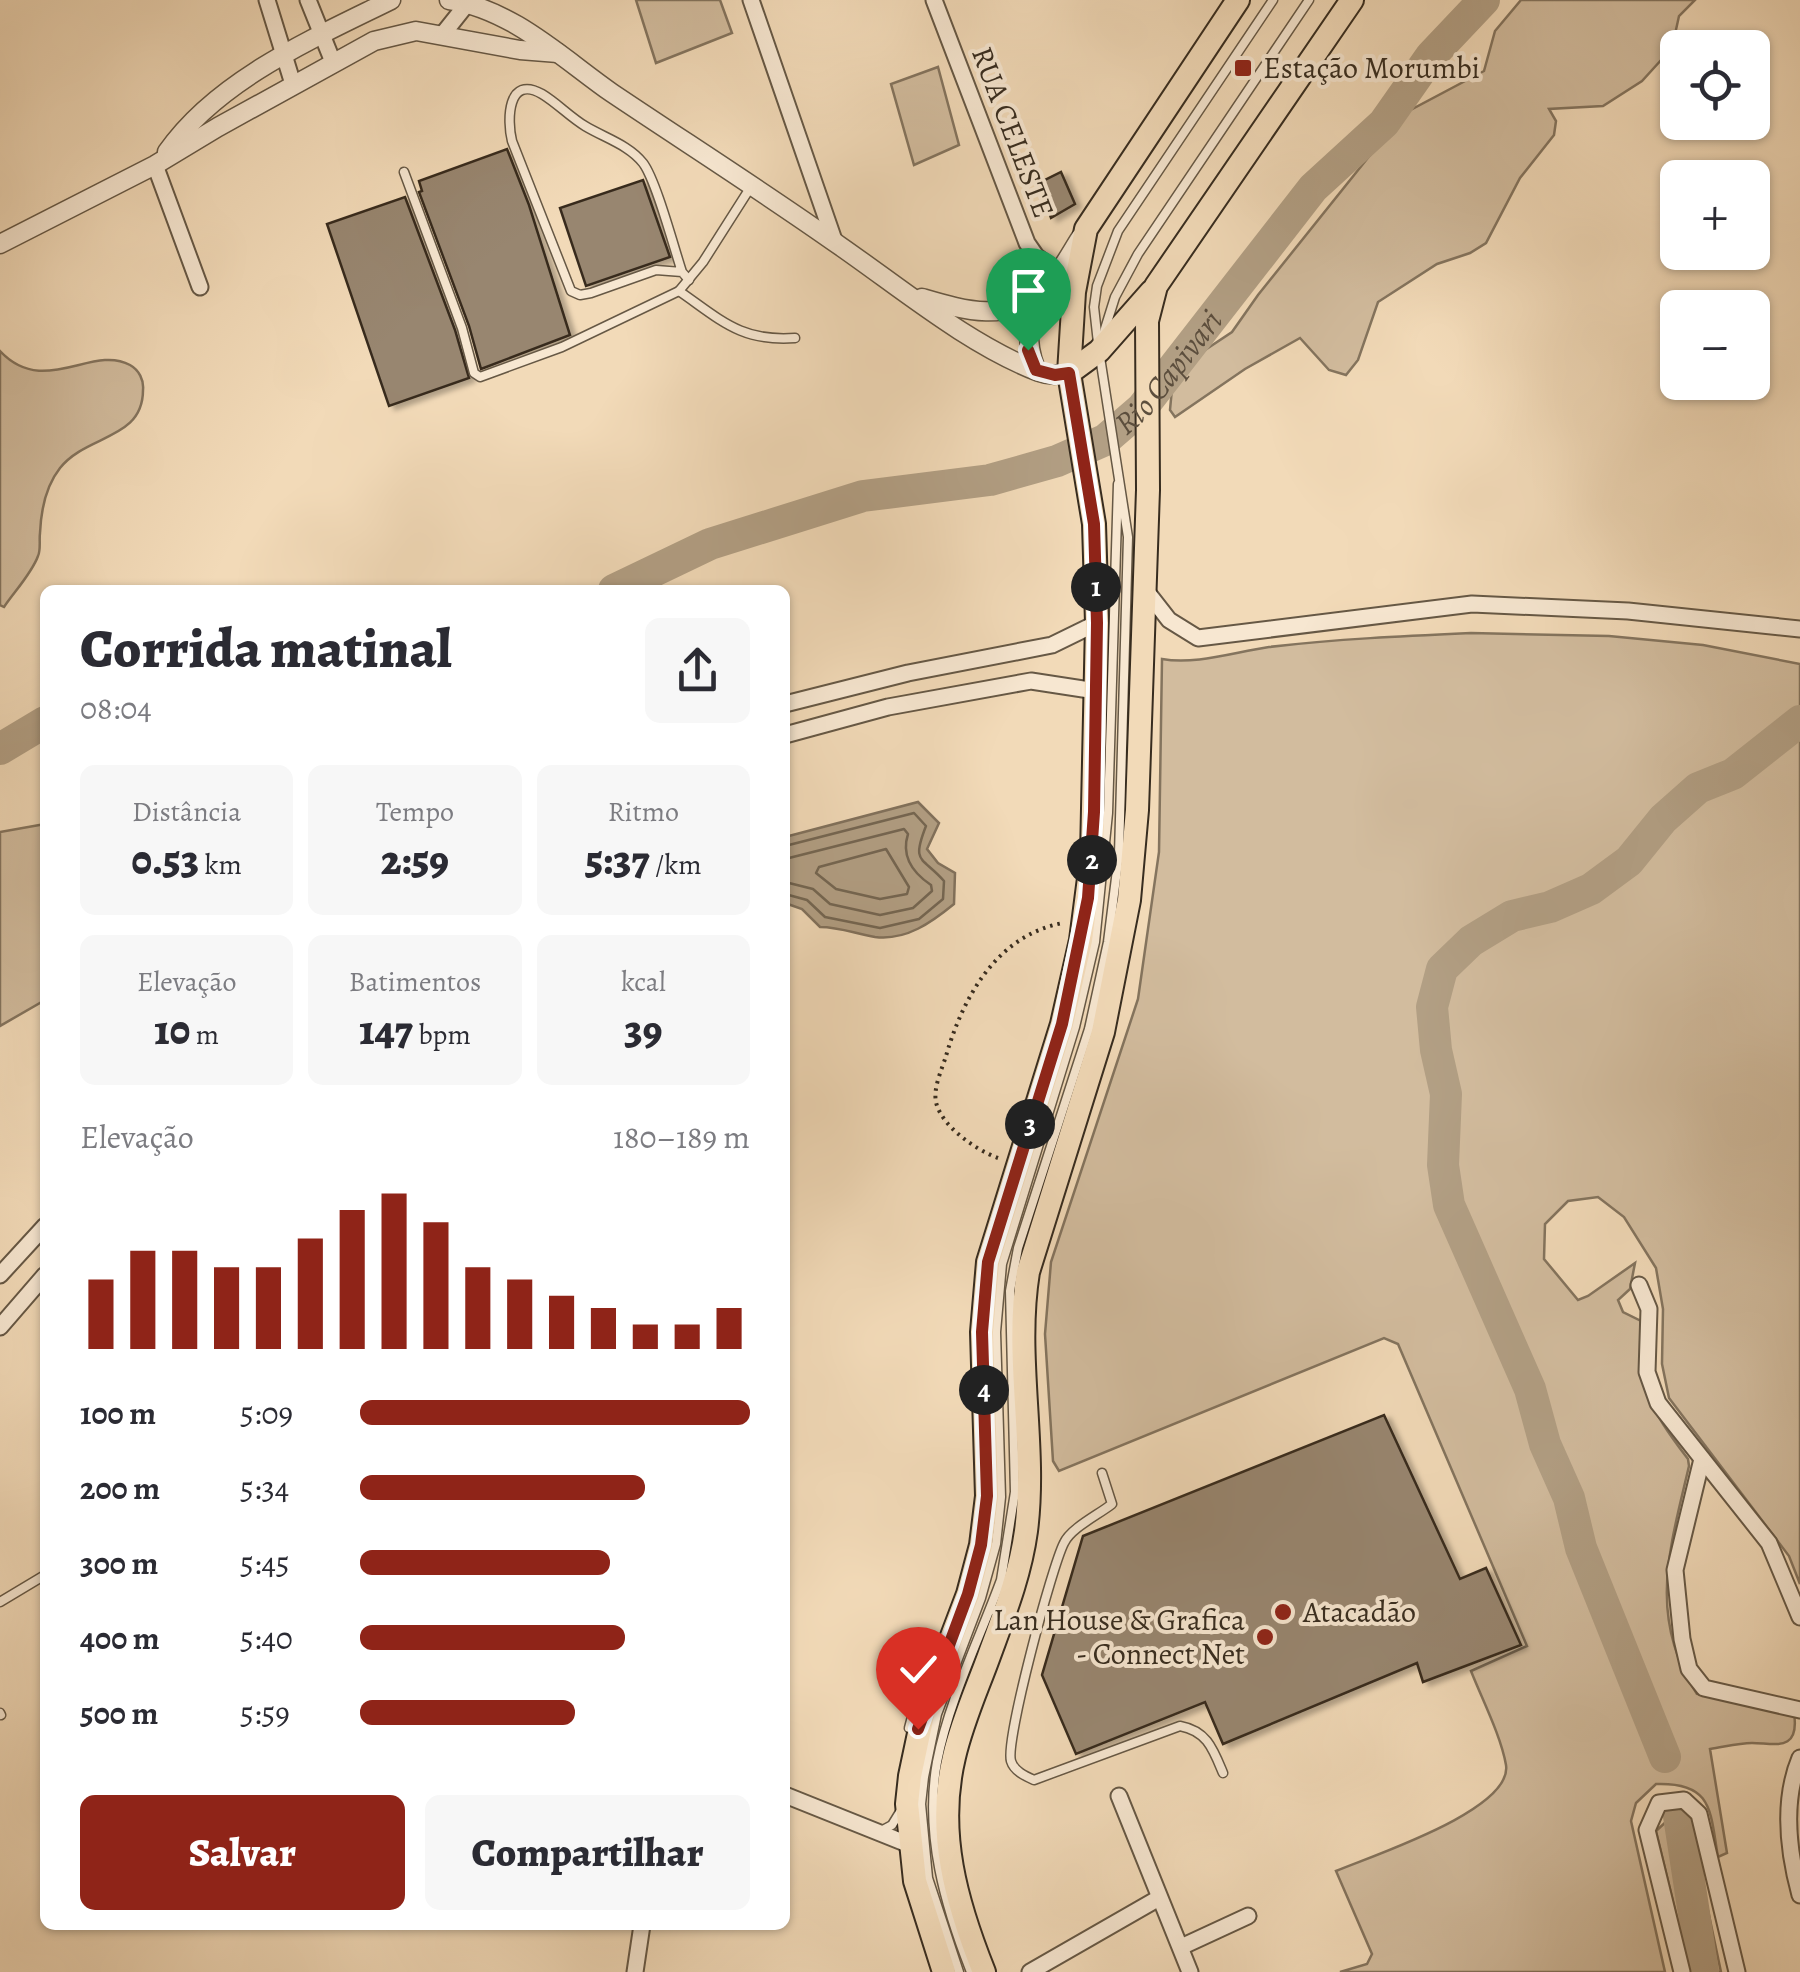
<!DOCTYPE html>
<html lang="pt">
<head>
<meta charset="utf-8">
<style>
  :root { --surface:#fff; --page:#f7f7f7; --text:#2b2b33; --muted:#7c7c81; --accent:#8f2418 }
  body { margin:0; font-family:Alegreya,serif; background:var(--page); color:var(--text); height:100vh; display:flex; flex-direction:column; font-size:38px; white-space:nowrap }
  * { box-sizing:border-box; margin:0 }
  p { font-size:32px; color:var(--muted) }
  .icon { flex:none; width:55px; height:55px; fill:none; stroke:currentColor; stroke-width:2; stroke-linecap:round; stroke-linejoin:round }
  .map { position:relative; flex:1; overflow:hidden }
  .panel { position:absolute; left:40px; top:585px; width:750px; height:1345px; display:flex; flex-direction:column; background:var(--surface); border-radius:15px; box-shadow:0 2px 8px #0004 }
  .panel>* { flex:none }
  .controls { position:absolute; left:1660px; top:30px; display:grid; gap:20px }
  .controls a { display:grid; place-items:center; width:110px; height:110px; border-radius:15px; background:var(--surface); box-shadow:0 2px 8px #0004; font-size:50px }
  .pin { position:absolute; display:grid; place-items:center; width:85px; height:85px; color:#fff; margin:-102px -42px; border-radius:50% 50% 50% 0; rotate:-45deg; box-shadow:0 0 10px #0007 }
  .pin .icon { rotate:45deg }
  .km { position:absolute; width:50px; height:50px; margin:-25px; border-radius:50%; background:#222; color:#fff; font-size:28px; line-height:50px; text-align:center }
  .round { display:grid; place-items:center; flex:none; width:105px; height:105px; border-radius:15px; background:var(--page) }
  .headline { display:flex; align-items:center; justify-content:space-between; height:170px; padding:0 40px }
  h1 { font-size:55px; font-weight:800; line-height:75px }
  .metrics { display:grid; grid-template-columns:repeat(3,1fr); gap:15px; height:170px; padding:10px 40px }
  .metrics div { display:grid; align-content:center; border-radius:15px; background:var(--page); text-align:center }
  .metrics b { font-size:42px; font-weight:800 }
  .metrics small { font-size:28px; font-weight:400 }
  .metrics p { font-size:28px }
  .chart { height:280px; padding:20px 40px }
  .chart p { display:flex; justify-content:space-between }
  .chart svg { width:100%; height:180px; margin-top:10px; stroke:var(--accent); stroke-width:6 }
  .cta { display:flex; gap:20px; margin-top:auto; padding:20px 40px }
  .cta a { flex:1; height:115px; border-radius:15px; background:var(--accent); color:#fff; font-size:40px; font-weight:800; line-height:115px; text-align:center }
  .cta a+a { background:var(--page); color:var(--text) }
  ul { padding:0 40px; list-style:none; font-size:32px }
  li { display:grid; grid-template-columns:160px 120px 1fr; align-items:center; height:75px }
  li i { height:25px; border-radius:12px; background:var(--accent) }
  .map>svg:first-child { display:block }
  .green { fill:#d2bc9e; stroke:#84745e; stroke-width:2.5 }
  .water { fill:#b29f84; stroke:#81715c; stroke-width:2.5 }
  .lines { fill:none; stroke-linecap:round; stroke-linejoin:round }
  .shore { stroke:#746652; stroke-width:2.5 }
  .river { stroke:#b29f84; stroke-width:32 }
  .building { fill:#98866f; stroke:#372c1f; stroke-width:2.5; filter:url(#shadow) }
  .service-casing { stroke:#665845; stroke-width:11 }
  .minor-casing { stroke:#665845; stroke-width:19 }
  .tertiary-casing { stroke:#665845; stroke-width:21 }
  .primary-casing { stroke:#372c1f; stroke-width:26 }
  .path { stroke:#372c1f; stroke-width:4; stroke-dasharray:2.5 5; stroke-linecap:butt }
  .service { stroke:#f7e7d1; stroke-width:8 }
  .minor { stroke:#f7e7d1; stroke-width:15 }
  .tertiary { stroke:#f7e7d1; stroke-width:18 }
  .primary { stroke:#f2dab8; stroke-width:22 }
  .route-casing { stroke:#fff; stroke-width:20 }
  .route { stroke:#8f2418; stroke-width:12 }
  .poi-dot { fill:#8f2418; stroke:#f7e7d1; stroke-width:4 }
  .labels { text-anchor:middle; stroke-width:8; stroke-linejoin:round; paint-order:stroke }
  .poi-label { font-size:30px; fill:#372c1f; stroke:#f7e7d1; text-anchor:start }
  .street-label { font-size:30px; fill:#372c1f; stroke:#f7e7d1 }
  .water-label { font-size:32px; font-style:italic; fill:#5c4e3d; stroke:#f7e7d1 }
</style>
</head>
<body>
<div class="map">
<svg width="1800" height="1972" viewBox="0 0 1800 1972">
  <defs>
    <filter id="shadow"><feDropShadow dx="6" dy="3.5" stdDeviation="2.5" flood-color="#0004"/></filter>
  </defs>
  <rect width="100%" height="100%" fill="#f2dab8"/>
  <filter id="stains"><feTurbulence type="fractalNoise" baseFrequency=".002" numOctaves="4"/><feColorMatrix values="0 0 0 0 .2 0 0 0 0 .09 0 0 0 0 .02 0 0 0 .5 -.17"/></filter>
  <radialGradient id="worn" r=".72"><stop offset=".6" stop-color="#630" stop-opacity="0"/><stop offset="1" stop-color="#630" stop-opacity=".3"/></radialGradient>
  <g class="green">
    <polygon points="636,0 720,0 732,33 656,63"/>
    <polygon points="1521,0 1695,0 1679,16 1672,48 1642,81 1603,106 1549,109 1556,121 1554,135 1520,178 1486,243 1470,253 1437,264 1378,302 1358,360 1346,375 1329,370 1300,338 1245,369 1175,417 1170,410 1173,378 1184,364 1232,332 1258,295 1403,114 1484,71 1495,31"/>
    <polygon points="938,67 959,145 914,165 891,84"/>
    <path d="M0 351C44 398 92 344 130 365 139 370 144 380 143 390 143 440 87 434 60 468 45 487 41 510 40 533 39 540 41 550 38 556 32 573 14 592 4 607L0 605Z"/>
    <path d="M1471 633 1609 636 1703 645 1800 664V1584L1789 1556 1669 1398 1662 1364 1663 1309 1656 1268 1624 1217 1598 1197 1568 1201 1545 1224 1544 1259 1578 1300 1588 1296 1635 1263 1630 1289 1618 1300 1623 1312 1641 1321C1640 1389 1647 1405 1688 1459L1689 1466C1670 1548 1647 1617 1697 1694L1794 1713C1800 1753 1774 1743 1752 1743 1738 1743 1724 1747 1710 1749L1727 1853 1718 1857C1710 1811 1713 1782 1656 1784L1636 1803 1631 1821 1665 1972H1340L1367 1964 1372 1954 1336 1871C1371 1856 1513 1810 1506 1765 1501 1736 1482 1699 1471 1671L1527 1646 1398 1344 1384 1338 1059 1471 1053 1461 1045 1334 1051 1262 1138 999 1159 852 1162 659C1196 665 1234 652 1269 647 1337 639 1404 636 1471 633Z"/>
    <polygon points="45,824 45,1000 0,1026 0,832"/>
    <polygon points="1669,1819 1684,1820 1691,1830 1721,1972 1690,1972 1656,1831"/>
  </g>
  <path class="water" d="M918 802 939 823 927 849 938 863 955 873 954 904C932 922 906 941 875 937 856 934 840 927 820 927L802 909 785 903V837Z"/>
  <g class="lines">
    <g class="shore">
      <path d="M785 846 914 813 926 826C911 864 922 856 944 881L943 899 919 919 880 928 825 917 807 900 785 894"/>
      <polygon points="886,849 909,887 907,894 880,899 836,889 816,873 819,867"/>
      <path d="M785 859 904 829 908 834C901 856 913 873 931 885L932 891 913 908 880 915 830 904 813 889 785 882"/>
    </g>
    <g class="river">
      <path id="s1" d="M614 590 710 544 863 496 990 480 1057 461 1105 440 1142 408 1313 188 1384 123 1431 56 1484 0"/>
      <polyline points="0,749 45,722"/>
      <polyline points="1665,1757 1581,1548 1569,1498 1545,1444 1530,1389 1449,1205 1443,1165 1446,1094 1436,1050 1432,1007 1442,969 1471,941 1512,916 1550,907 1591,889 1629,861 1663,819 1698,788 1733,774 1800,721"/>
      <polyline points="1679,1816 1703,1972"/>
    </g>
  </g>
  <g class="building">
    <polygon points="507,149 529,205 570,335 481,369 469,326 419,192 422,191 419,181"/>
    <polygon points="1061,172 1075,204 1051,218 1039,183"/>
    <polygon points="643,180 670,257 586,286 560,208"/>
    <polygon points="405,197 455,330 469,378 389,406 327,224"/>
    <polygon points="1384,1415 1460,1579 1486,1568 1521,1645 1423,1682 1417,1663 1223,1744 1205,1702 1076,1754 1042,1675 1083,1536"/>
  </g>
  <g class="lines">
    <defs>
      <g id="service">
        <polyline points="404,172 462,328 474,373 480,377 562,347 679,291 703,262 752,185"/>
        <path d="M682 272C674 248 656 180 643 163 629 145 605 138 585 126 570 117 557 103 542 94 507 74 507 121 512 141L571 291 580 295 591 293 656 270 682 272 689 280"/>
        <path d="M679 291C721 320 741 342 795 338"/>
        <polyline points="1104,332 1115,297 1138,254 1309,0"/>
        <polyline points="1098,343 1094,307 1097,286 1118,231 1273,0"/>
        <path d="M1102 1473 1112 1504C1098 1515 1071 1528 1064 1543 1052 1566 1005 1741 1011 1761 1014 1771 1025 1776 1034 1780L1180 1726C1207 1731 1213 1749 1223 1773"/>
        <polyline points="0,1602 45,1575"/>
        <polyline points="0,1713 1,1715"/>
        <polyline points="909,1728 917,1698"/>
        <polyline points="879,1832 892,1825 900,1812"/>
        <polyline points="959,1972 928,1878 921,1804 924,1777 937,1714 981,1598 996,1544 1001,1497 996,1332 1002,1264 1075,1027 1095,942 1108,813 1118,484"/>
        <path d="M971 1972C945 1906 924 1834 937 1762 949 1700 979 1640 1001 1580L1015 1492 1010 1291 1018 1248 1089 1029 1108 942 1119 854 1128 537 1100 357"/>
      </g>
      <g id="minor">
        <polyline points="267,0 293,84"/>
        <polyline points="308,0 333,62"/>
        <polyline points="751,0 835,243"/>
        <polyline points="934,0 1027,243 1036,256 1057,272"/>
        <polyline points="443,34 470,0"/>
        <polyline points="155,165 200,287"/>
        <polyline points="1144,588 1169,620 1198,638 1472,604 1628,611 1800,629"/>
        <polyline points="785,704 908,673 1052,645 1097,623"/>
        <polyline points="785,735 888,707 1031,681 1096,691"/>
        <polyline points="0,1275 45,1226"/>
        <polyline points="1639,1285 1649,1309 1647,1372 1658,1403 1769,1543 1800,1617"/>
        <polyline points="0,1327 45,1275"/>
        <polyline points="1702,1459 1675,1570 1682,1639 1689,1669 1704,1688 1800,1710"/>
        <path d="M1800 1758C1782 1801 1788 1851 1800 1895"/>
        <polyline points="785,1795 910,1845"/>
        <polyline points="1119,1796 1190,1972"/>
        <polyline points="1181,1947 1248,1916"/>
        <polyline points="635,1972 642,1925"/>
        <polyline points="1030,1972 1159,1898"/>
        <polyline points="1682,1972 1647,1830 1659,1803 1684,1800 1699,1814 1737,1972"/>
      </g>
      <g id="tertiary">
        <path d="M449 0C512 9 562 58 612 93 688 144 765 193 840 246 902 289 969 345 1039 372 1050 376 1058 375 1069 373"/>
        <path d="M167 152C217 80 314 38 391 0"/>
        <polyline points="0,244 155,165 218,127 374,41 416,31 520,50 558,53"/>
        <path d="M922 298C963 310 1008 324 1044 290 1059 276 1070 254 1081 237"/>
        <path d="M1036 370C1024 338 1028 320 1044 291"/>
      </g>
      <g id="primary">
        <polyline points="1069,373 1099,351 1151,292"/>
        <polyline points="944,1972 915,1881 907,1804 910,1776 924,1710 968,1594 981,1545 987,1496 982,1332 988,1262 1062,1024 1081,940 1092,855 1097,623 1094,524 1069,373 1074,292 1086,229 1238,0"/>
        <path d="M984 1972C956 1902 936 1832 954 1757 962 1722 977 1689 989 1656 1004 1615 1020 1575 1026 1531 1037 1445 1014 1358 1028 1272L1103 1032 1129 900 1137 810 1148 490 1147 321 1156 286 1352 0"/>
      </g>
    </defs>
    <use href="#service" class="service-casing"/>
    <use href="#minor" class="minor-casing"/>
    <use href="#tertiary" class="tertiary-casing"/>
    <use href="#primary" class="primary-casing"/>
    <path class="path" d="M998 1158C976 1150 941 1126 936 1102 933 1088 942 1069 946 1056 963 997 997 935 1063 923"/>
    <use href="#service" class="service"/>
    <use href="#minor" class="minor"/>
    <use href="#tertiary" class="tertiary"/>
    <use href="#primary" class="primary"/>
  </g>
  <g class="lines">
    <defs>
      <polyline id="route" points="918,1729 968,1594 981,1545 987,1496 982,1332 988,1262 1062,1024 1088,898 1094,812 1097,623 1094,524 1069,373 1055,375 1036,370 1028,350"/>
    </defs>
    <use href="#route" class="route-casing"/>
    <use href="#route" class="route"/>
  </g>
  <g class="poi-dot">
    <rect x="1233" y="58" width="20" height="20" rx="5"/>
    <circle cx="1283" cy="1612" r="10"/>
    <circle cx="1265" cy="1637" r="10"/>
  </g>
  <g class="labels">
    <g class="poi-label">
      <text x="1263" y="78">Estação Morumbi</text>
      <text x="1303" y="1622">Atacadão</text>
      <text x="1245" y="1630" text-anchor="end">Lan House &amp; Grafica<tspan x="1245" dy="34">- Connect Net</tspan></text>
    </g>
    <g class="street-label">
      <text transform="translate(1013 132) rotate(69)" y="10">RUA CELESTE</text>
    </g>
    <g class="water-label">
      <text dy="11" stroke="none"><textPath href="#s1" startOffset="610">Rio Capivari</textPath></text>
    </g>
  </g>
  <rect width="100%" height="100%" filter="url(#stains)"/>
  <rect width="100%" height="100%" fill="url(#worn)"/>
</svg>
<div class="controls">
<a><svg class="icon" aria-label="locate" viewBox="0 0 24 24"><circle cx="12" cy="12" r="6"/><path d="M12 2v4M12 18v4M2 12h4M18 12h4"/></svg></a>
<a>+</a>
<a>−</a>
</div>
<div class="pin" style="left:1028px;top:350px;background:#1e9e55"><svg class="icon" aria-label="arrive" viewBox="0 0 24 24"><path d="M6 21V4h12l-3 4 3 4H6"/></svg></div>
<div class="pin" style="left:918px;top:1729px;background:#d93025"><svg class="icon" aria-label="check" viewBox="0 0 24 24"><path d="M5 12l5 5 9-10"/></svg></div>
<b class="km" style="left:1096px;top:587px">1</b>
<b class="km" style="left:1092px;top:860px">2</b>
<b class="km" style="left:1030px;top:1124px">3</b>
<b class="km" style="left:984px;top:1390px">4</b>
<section class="panel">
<div class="headline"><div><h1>Corrida matinal</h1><p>08:04</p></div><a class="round"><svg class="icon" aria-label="share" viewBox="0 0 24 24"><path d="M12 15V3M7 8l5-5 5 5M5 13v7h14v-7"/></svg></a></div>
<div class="metrics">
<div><p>Distância</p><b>0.53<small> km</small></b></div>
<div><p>Tempo</p><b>2:59</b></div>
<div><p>Ritmo</p><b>5:37<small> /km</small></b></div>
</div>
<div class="metrics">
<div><p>Elevação</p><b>10<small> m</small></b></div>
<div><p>Batimentos</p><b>147<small> bpm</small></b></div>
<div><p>kcal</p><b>39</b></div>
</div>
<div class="chart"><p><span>Elevação</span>180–189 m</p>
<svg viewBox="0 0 160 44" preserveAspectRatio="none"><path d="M5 44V27M15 44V20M25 44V20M35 44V24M45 44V24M55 44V17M65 44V10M75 44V6M85 44V13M95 44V24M105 44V27M115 44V31M125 44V34M135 44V38M145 44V38M155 44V34"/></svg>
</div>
<ul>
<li><b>100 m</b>5:09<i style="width:100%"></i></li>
<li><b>200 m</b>5:34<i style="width:73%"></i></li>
<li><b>300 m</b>5:45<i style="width:64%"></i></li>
<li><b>400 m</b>5:40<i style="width:68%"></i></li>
<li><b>500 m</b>5:59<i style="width:55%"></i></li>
</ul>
<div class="cta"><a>Salvar</a><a>Compartilhar</a></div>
</section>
</div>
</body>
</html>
